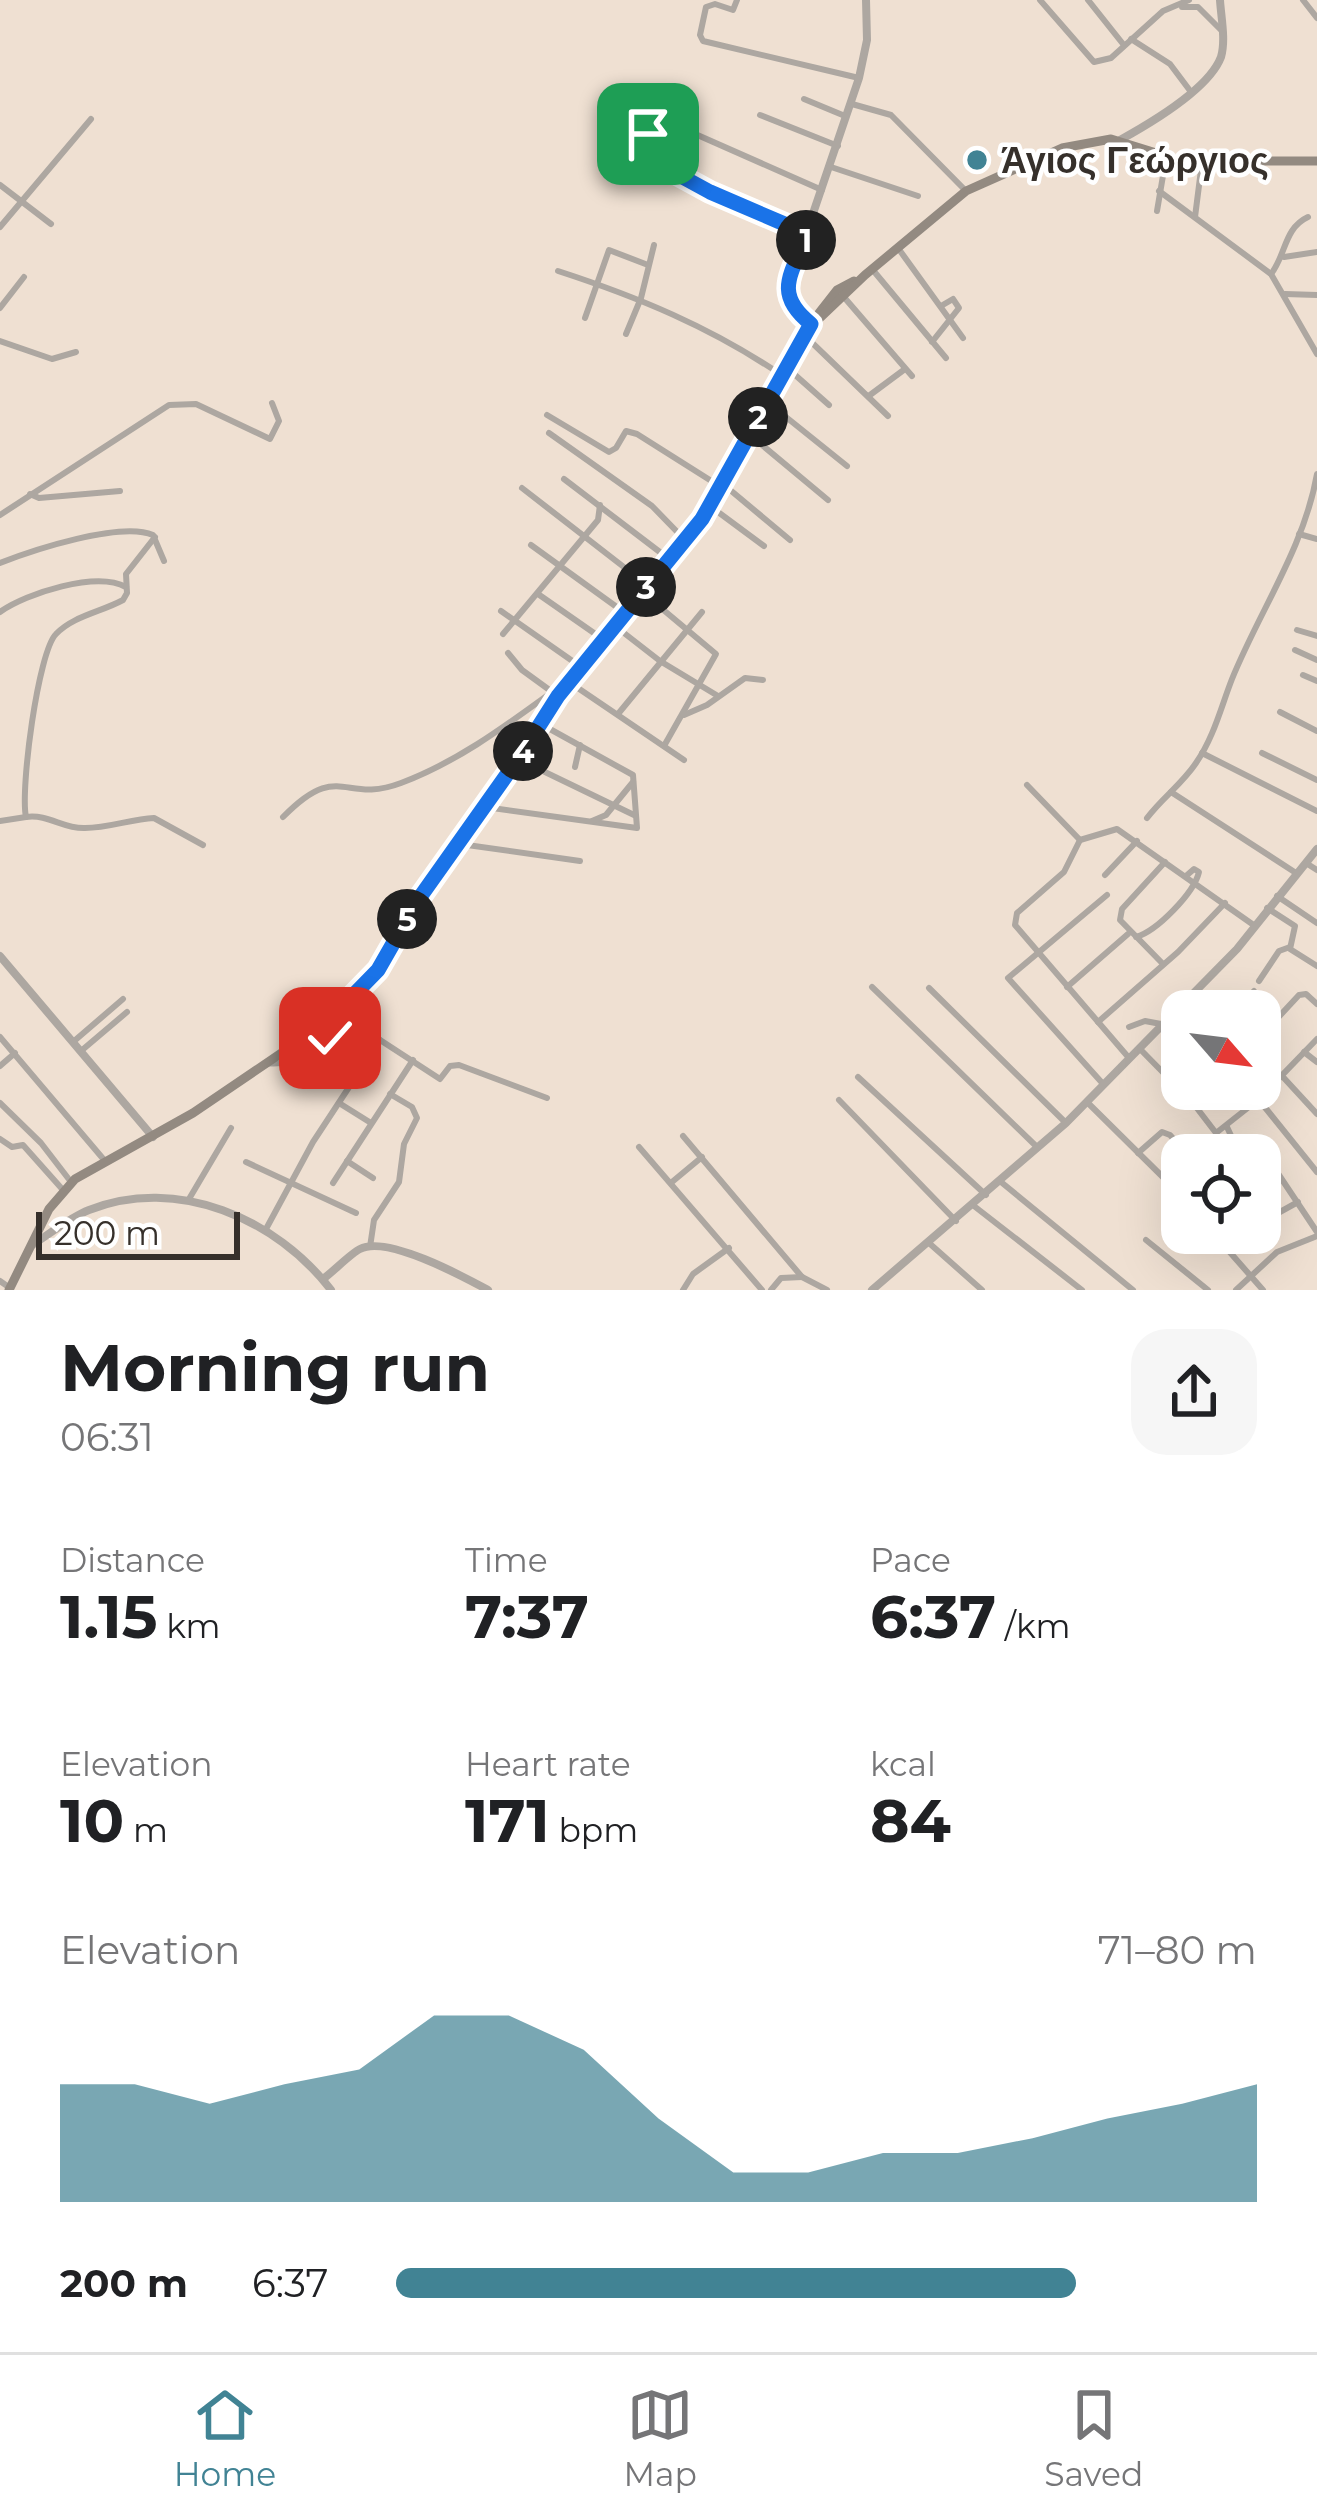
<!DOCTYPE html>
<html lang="en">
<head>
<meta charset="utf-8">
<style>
  :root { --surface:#fff; --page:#f6f6f6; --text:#202124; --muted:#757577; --line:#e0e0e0; --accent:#418394 }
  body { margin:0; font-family:Montserrat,sans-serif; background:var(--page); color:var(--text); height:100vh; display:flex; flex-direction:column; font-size:45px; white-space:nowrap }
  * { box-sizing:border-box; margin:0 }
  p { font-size:39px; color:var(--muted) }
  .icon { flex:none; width:66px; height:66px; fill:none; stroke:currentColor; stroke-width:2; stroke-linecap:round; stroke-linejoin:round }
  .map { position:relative; height:1290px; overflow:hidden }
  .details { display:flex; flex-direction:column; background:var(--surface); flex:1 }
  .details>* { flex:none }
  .needle { width:78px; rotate:118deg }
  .tools { position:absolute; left:1161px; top:990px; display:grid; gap:24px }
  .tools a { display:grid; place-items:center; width:120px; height:120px; border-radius:24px; background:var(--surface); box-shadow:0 12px 48px #0002; font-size:60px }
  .scale { position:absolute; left:36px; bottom:30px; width:204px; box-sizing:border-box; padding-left:12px; border:6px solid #36302b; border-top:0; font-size:33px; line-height:42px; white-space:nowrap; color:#36302b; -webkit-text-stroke:9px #fff; paint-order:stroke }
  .pin { position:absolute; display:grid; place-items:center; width:102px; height:102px; color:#fff; margin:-51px; border-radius:24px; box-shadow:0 6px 18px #0006 }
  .km { position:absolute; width:60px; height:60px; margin:-30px; border-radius:50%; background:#222; color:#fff; font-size:33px; line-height:60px; text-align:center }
  .round { display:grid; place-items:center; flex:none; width:126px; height:126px; border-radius:36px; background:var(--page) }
  .headline { display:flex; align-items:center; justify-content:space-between; height:204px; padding:0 60px }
  h1 { font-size:66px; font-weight:700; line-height:90px }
  .stats { display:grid; grid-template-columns:repeat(3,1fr); gap:18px; height:204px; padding:12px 60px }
  .stats div { display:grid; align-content:center }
  .stats b { font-size:60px; font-weight:700 }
  .stats small { font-size:33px; font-weight:400 }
  .stats p { font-size:33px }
  .chart { height:336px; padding:24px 60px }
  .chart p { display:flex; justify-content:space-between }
  .chart svg { width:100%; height:216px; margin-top:12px; fill:var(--accent); opacity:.7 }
  ul { padding:0 60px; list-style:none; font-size:39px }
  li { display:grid; grid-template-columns:192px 144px 1fr; align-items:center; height:90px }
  li i { height:30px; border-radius:15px; background:var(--accent) }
  .menu { display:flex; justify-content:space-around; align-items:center; height:168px; border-top:3px solid var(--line); background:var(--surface); font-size:33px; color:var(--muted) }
  .menu a { display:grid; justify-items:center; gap:6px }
  .menu .current { color:var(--accent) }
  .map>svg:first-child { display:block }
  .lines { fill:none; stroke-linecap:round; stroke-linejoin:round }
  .minor { stroke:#ada7a1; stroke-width:6 }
  .tertiary { stroke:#ada7a1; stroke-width:8 }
  .secondary { stroke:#938a81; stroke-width:9 }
  .route-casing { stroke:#fff; stroke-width:24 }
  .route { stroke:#1a73e8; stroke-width:15 }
  .poi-dot { fill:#418394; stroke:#fff; stroke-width:4.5 }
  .labels { text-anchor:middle; stroke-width:9; stroke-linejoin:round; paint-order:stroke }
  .poi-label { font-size:36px; font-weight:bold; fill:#36302b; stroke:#fff; text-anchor:start }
</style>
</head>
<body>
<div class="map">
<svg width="1317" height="1290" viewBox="0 0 1317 1290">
  <rect width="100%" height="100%" fill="#efe0d2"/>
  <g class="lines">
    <g class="minor">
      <polyline points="737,0 733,10 715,4 706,7 700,35 703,41 859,78"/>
      <polyline points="1040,0 1094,62 1111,58 1163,11 1189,0"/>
      <polyline points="1088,0 1123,44"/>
      <polyline points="1303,0 1317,18"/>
      <polyline points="1182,7 1198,7 1222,31"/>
      <polyline points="1131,39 1170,64 1191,92"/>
      <polyline points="804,99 845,116"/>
      <polyline points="852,104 891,115 966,191"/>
      <polyline points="760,115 838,146"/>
      <polyline points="831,167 918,196"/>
      <polyline points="0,185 51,224"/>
      <polyline points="1159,191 1271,274 1317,354"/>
      <polyline points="1157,211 1166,158"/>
      <polyline points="1195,217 1202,162"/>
      <polyline points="0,227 91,119"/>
      <path d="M805 233 710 192 655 162C647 147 644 129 658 118L668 122 822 190"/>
      <polyline points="898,248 963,338"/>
      <polyline points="1284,257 1317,252"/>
      <polyline points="872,269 946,358"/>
      <path d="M558 271C638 297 710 327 780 374"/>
      <path d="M1271 274C1286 255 1284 228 1308 217"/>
      <polyline points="1285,294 1317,295"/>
      <polyline points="843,296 912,376"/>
      <polyline points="0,308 24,277"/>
      <polyline points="585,318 609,250 648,265"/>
      <polyline points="626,334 641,298 654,245"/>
      <polyline points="803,334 888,416"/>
      <polyline points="0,341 52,359 76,352"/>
      <polyline points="932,342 959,308 953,299 941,306"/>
      <polyline points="785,366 829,405"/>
      <polyline points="870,395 905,369"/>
      <polyline points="766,401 847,466"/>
      <polyline points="547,415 609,452 616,448 626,431 637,434 713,482 723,484 790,540"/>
      <polyline points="549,433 652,506 685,540"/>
      <polyline points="750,435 828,500"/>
      <polyline points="564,479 669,559"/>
      <polyline points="522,488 647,585"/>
      <polyline points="30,494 39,498 120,491"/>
      <polyline points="710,506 764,546"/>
      <polyline points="0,515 169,405 196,404 270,439 279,421 272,403"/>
      <polyline points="1299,534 1317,539"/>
      <polyline points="531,545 625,613"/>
      <path d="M0 563C33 550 121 521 153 535L164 561"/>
      <polyline points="642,592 716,654 664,746"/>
      <polyline points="538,594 604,640"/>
      <polyline points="501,611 581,667"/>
      <path d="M0 612C27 593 96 571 126 587"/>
      <polyline points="615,626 660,661 718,696"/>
      <polyline points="1297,630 1317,636"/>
      <polyline points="503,634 598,520 600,505"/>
      <polyline points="1295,650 1317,660"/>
      <polyline points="508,653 522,670 555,694"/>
      <polyline points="1303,675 1317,681"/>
      <polyline points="569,682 684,760"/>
      <polyline points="1280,712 1317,731"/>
      <polyline points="618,714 702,612"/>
      <polyline points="684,715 707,705 745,678 763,680"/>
      <polyline points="1202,753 1317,811"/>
      <polyline points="1262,753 1317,780"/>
      <polyline points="518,759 634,815"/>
      <polyline points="575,767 580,745"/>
      <polyline points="1027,785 1080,840 1117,829 1255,926"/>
      <polyline points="1171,792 1296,873"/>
      <polyline points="485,807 637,828 633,775 539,723"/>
      <path d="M26 817C49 814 63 829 85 828 109 828 131 819 154 818L203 845"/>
      <path d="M283 817C340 759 343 805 401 783 457 762 504 727 552 692"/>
      <path d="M1147 818C1162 798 1182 784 1196 763 1214 737 1221 707 1232 679 1260 610 1304 548 1317 474"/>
      <path d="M0 821 26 817C20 790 38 652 56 634 73 616 101 612 123 600L127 593 126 574 155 537"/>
      <polyline points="592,821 606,815 633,782"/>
      <polyline points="1080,840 1064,872 1017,913 1015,925 1129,1058"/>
      <polyline points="460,844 580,861"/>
      <polyline points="1306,863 1317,870"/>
      <polyline points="1105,875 1137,841"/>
      <polyline points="1277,896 1317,923"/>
      <polyline points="1267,908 1295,926 1290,949 1317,966"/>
      <path d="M1136 937C1157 931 1194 893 1199 872L1194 869 1186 876"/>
      <polyline points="1163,964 1120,920 1122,909 1165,862"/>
      <polyline points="1259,981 1279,951 1290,947"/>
      <polyline points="872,987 1037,1147"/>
      <polyline points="1067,987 1128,934"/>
      <polyline points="929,988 1066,1123"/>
      <polyline points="1234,1011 1254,991"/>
      <polyline points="1260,1011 1265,1006"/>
      <polyline points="337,1012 440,1079 450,1066 459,1065 547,1098"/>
      <polyline points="1098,1022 1178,952 1225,903"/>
      <polyline points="1129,1027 1145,1021 1161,1024"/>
      <polyline points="0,1037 105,1161"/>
      <polyline points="1260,1037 1299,995 1306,994 1317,1004"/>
      <polyline points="73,1042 123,999"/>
      <polyline points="1139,1048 1193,1103 1216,1133 1259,1099 1317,1039"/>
      <polyline points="81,1051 127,1012"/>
      <polyline points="1304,1052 1317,1062"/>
      <path d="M265 1063C299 1068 327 1042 348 1019"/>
      <polyline points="0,1066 15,1053"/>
      <polyline points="858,1077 986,1195"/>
      <polyline points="1283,1077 1317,1114"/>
      <polyline points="1167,1078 1182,1063"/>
      <polyline points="1104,1085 1008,978 1107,895"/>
      <polyline points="839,1100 956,1221"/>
      <polyline points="1259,1100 1317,1172"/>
      <polyline points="1087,1102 1182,1196"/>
      <polyline points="0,1103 41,1143 71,1182"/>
      <polyline points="339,1103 371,1123"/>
      <polyline points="1193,1103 1208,1089"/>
      <polyline points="1227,1127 1240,1155"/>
      <polyline points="683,1136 802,1277 827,1290"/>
      <polyline points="0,1139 12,1147 23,1145 63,1190"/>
      <polyline points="639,1147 762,1290"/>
      <polyline points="1138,1153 1162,1132 1170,1135 1188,1155"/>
      <polyline points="1253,1155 1259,1151 1265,1154 1317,1232"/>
      <polyline points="347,1161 373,1178"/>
      <polyline points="246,1162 356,1213"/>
      <polyline points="1260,1177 1274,1167"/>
      <polyline points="672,1182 702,1157"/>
      <polyline points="1001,1182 1133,1290"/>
      <polyline points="333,1183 413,1060"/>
      <polyline points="189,1199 231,1128"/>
      <polyline points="974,1206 1082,1290"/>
      <polyline points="1260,1223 1298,1202"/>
      <polyline points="266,1229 313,1142 380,1040"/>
      <polyline points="1213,1233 1263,1290"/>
      <polyline points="1146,1240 1208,1290"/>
      <polyline points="929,1243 982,1290"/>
      <polyline points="370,1247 374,1220 399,1182 404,1144 417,1118 412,1107 390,1094"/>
      <polyline points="0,1281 10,1288"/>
      <polyline points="683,1290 693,1274 729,1248"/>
      <polyline points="771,1290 781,1278 802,1277"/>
      <polyline points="1236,1290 1277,1252 1317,1236"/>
    </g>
    <g class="tertiary">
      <path d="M1120 140C1149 124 1209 89 1221 57 1226 40 1221 17 1220 0"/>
      <polyline points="811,324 797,313 786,293 859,78 867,40 866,0"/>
      <polyline points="0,956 153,1137"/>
      <path d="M32 1245C51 1233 69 1218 89 1210 177 1175 277 1219 331 1290"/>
      <path d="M323 1279C334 1271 350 1254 360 1249 387 1235 464 1277 488 1290"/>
      <polyline points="872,1290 1066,1123 1237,949 1317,849"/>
    </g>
    <g class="secondary">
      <polyline points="819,313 837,290 854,281"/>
      <polyline points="9,1290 49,1209 75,1179 193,1113 305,1037 368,985 418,900 518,759 558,696 702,519 803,334 865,275 966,191 1062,148 1111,139 1182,161 1317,161"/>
    </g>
  </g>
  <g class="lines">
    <defs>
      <path id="route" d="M330 1038 348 1019 337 1012 378 970 418 900 518 759 558 696 702 519 811 324C772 293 792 273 808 234L710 192 655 162 648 134"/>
    </defs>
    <use href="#route" class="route-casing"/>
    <use href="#route" class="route"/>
  </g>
  <circle class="poi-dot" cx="977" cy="160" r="12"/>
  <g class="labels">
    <g class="poi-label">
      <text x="1001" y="173">Άγιος Γεώργιος</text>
    </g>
  </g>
</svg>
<div class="tools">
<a><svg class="needle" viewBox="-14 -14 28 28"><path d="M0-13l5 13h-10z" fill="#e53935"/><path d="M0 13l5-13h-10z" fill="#757577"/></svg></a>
<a><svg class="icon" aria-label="locate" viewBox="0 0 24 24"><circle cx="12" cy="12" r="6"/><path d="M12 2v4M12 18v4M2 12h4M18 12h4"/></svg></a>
</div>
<div class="scale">200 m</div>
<div class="pin" style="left:648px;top:134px;background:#1e9e55"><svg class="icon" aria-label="arrive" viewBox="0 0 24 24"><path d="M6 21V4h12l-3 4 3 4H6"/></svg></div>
<div class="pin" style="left:330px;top:1038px;background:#d93025"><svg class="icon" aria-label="check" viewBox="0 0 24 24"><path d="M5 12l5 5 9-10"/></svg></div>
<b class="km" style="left:806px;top:240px">1</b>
<b class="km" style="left:758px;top:417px">2</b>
<b class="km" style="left:646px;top:587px">3</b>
<b class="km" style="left:523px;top:751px">4</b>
<b class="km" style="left:407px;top:919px">5</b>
</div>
<section class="details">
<div class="headline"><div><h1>Morning run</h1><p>06:31</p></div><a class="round"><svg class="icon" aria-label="share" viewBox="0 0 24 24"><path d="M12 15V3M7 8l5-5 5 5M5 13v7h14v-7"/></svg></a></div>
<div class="stats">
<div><p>Distance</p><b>1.15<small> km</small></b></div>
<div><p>Time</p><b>7:37</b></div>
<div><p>Pace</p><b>6:37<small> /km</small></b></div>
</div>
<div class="stats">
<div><p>Elevation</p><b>10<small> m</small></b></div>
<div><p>Heart rate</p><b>171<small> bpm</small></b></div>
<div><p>kcal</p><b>84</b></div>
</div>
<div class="chart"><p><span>Elevation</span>71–80 m</p>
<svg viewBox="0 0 160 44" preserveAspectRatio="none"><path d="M0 44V20L10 20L20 24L30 20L40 17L50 6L60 6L70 13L80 27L90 38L100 38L110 34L120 34L130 31L140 27L150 24L160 20V44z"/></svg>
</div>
<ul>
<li><b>200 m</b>6:37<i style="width:79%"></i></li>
</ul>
</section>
<nav class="menu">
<a class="current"><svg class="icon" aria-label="home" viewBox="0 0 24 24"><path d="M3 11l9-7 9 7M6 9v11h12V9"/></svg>Home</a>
<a><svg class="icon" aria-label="map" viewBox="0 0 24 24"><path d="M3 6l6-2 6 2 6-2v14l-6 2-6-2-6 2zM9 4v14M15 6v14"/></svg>Map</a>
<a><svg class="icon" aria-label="saved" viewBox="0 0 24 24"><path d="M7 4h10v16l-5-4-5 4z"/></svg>Saved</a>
</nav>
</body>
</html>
